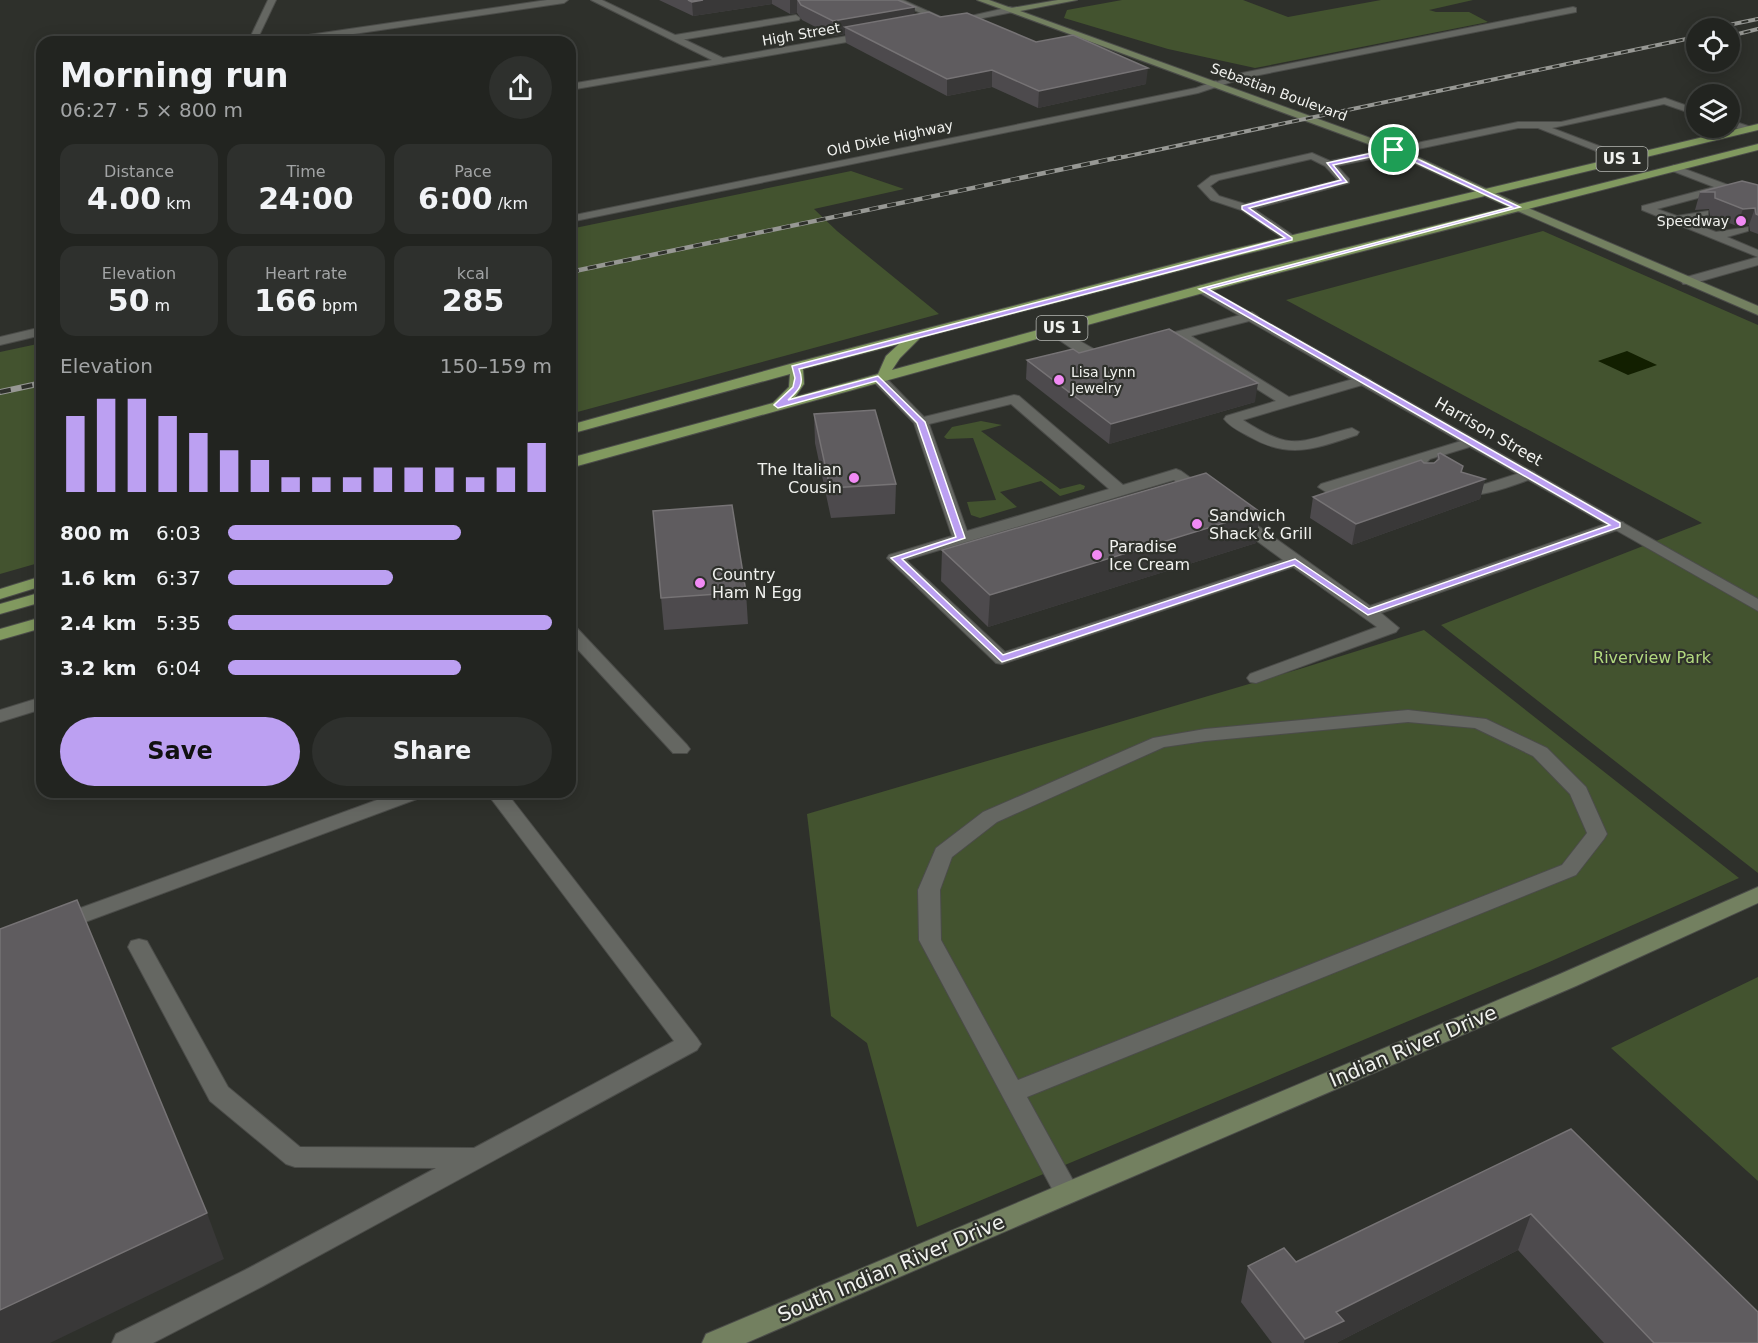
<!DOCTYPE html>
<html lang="en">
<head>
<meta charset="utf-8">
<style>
  :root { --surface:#222420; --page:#2e302d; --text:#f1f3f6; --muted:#a2a4a5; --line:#3f413e; --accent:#bca0f2 }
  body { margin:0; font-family:"DejaVu Sans",sans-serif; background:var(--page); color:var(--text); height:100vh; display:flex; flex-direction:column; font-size:22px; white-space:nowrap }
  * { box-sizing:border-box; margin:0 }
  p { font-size:20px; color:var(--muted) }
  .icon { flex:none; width:33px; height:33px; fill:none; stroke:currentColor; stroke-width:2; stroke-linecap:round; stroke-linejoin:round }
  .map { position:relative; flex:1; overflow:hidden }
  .details { position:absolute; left:36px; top:36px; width:540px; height:762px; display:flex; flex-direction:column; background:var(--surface); border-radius:18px; box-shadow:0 3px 15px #0003,0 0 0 2px var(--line) }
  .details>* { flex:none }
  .tools { position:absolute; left:1686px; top:18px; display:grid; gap:12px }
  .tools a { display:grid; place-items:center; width:54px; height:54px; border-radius:50%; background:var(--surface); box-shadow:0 3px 15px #0003,0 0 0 2px var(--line); font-size:30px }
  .pin { position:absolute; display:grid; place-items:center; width:51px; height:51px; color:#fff; margin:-26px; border:3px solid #fff; border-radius:50%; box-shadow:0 2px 6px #0007 }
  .round { display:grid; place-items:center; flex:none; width:63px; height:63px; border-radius:32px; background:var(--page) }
  .summary { display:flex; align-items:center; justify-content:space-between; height:102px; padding:0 24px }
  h1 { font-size:33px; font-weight:700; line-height:45px }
  .stats { display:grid; grid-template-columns:repeat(3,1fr); gap:9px; height:102px; padding:6px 24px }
  .stats div { display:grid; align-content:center; border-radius:15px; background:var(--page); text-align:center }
  .stats b { font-size:30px; font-weight:700 }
  .stats small { font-size:16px; font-weight:400 }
  .stats p { font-size:16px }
  .chart { height:168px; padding:12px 24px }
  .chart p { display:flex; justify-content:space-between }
  .chart svg { width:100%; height:108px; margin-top:6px; stroke:var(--accent); stroke-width:6 }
  .action { display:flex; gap:12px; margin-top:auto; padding:12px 24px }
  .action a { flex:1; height:69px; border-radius:36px; background:var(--accent); color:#111; font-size:24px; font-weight:700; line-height:69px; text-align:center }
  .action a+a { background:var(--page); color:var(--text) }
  ul { padding:0 24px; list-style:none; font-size:20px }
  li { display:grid; grid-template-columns:96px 72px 1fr; align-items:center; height:45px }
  li i { height:15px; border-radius:8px; background:var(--accent) }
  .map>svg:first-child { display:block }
  .green { fill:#43532f }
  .water { fill:#121f00 }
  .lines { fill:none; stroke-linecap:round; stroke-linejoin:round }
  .lane-casing { stroke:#4b4c49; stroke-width:2 }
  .street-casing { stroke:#4b4c49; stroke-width:2 }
  .secondary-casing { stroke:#4b4c49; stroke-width:2 }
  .primary-casing { stroke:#4b4c49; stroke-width:2 }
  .lane { fill:#656762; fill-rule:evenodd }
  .street { fill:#656762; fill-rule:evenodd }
  .secondary { fill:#738060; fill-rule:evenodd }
  .primary { fill:#81995f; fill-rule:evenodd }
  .rail-far2-casing { stroke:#979894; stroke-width:4 }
  .rail-far1-casing { stroke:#979894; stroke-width:4.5 }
  .rail-casing { stroke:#979894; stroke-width:6 }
  .rail-far2 { stroke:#2e302b; stroke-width:2; stroke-dasharray:7; stroke-linecap:butt }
  .rail-far1 { stroke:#2e302b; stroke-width:3; stroke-dasharray:9; stroke-linecap:butt }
  .rail { stroke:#2e302b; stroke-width:4; stroke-dasharray:11; stroke-linecap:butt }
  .wall { fill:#4d4a4d }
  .shaded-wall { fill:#393838 }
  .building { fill:#5f5c5f; stroke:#767375; stroke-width:1.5 }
  .route { fill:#bca0f2; stroke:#fff; stroke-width:1.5; fill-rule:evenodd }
  .poi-dot { fill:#f18af4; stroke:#2e302b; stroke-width:2 }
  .labels { text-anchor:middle; stroke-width:4.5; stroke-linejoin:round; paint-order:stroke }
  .far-street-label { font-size:14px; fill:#f1f2ef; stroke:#2e302b }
  .far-poi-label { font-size:14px; fill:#f1f2ef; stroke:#2e302b; text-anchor:end }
  .shield { fill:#2e302b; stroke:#b6b8b4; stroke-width:1.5 }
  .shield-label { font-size:15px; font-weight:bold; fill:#f1f2ef }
  .street-label { font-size:16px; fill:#f1f2ef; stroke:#2e302b }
  .poi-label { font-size:16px; fill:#f1f2ef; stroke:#2e302b; text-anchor:start }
  .park-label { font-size:16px; fill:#b2d97f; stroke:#2e302b }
  .near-street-label { font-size:20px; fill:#f1f2ef; stroke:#2e302b }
</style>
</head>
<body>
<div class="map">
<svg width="1758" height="1343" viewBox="0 0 1758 1343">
  <rect width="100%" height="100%" fill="#2e302b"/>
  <g class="green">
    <polygon points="1122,0 1243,0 1288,17 1381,0 1473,0 1429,10 1436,12 1469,12 1488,22 1255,68 1168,49 1064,18 1067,10"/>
    <polygon points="851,171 904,189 814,209 837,231 939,314 570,414 570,229"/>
    <polygon points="1543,231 1758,325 1758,873 1441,625 1702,523 1286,300"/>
    <polygon points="42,343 42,562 0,574 0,352"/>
    <polygon points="981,421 1002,425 981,431 1060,489 1080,484 1085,486 1084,489 1060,496 1041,481 1000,492 1017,507 980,518 971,515 967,502 996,500 973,438 947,439 944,437 952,427"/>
    <polygon points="1424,630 1739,878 1547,963 917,1227 867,1043 831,1016 807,814 1303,668"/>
    <polygon points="1758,977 1758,1181 1611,1048"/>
  </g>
  <polygon class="water" points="1627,351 1657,365 1628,375 1598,361"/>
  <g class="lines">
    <defs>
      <g id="lane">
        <polygon points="892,0 903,0 952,22 945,24"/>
        <polygon points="1573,7 1576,8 1576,12 1244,78 1216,87 1211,84 1242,73"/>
        <polygon points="796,15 800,18 799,20 675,41 671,38 675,35"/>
        <path d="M1665 98 1696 109V115L1664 104 1552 128 1628 157 1629 159 1624 162 1538 128H1518L1337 166 1349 179V183L1254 209 1294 236 1296 239 1290 243 1241 210 1211 200 1198 186 1211 176 1312 153 1330 161 1518 122H1561ZM1311 159 1325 166 1338 180 1245 204 1219 196 1210 186 1219 180Z"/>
        <polygon points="1730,120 1751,127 1752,129 1747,132 1730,126"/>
        <polygon points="1674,165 1758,196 1758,203 1724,191 1657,209 1677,216 1708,211 1708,215 1687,221 1716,232 1748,227 1748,231 1727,237 1758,250 1758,265 1691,284 1683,284 1681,281 1683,278 1758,257 1642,210 1642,206 1714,187 1670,170 1669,168"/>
        <path d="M1252 312 1258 316 1257 319 1191 336 1289 397 1364 376 1371 380 1369 383 1243 420C1294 453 1298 441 1352 428L1359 432 1357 435C1317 448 1290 460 1250 437 1241 432 1230 427 1224 419L1226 416 1276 401 1178 339 1157 345 1150 341 1152 338Z"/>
        <path d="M1054 326 1099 352 1110 350 1117 354C1097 373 1067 344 1049 333L1047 330 1049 327Z"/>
        <path d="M878 374 883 375 924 417 1014 395 1019 396 1123 485 1176 469 1181 471 1370 606 1611 522H1623L1625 525 1623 528 1381 613 1399 628 1396 632 1256 683 1250 682 1247 678 1250 674 1377 627 1293 567 1002 664 996 663 887 558 889 555 952 536 914 423 873 381 871 378ZM1011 404 1109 489 967 531 929 424ZM1174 480 1283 560 1005 652 906 560Z"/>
        <polygon points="1471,438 1478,442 1476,445 1430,459 1423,466 1418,468 1412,465 1326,492 1318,487 1321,484"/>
        <path d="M1529 470 1534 472 1537 475 1534 478C1519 483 1469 504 1457 491L1460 488 1482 485Z"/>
        <polygon points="570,626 576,627 687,745 690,749 687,753 673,753 570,641"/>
        <polygon points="42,697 42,709 0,722 0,710"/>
        <path d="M1408 710 1486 719 1547 748 1586 787 1607 834 1604 839 1576 875 1027 1097 1080 1193 1076 1200 1067 1204 1058 1200 919 940 918 890 936 848 983 812 1153 738 1205 729ZM1408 722 1475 728 1533 756 1570 794 1587 833 1562 865 1018 1080 941 940 940 890 952 857 997 822 1164 747 1205 741Z"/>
        <polygon points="399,792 428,792 425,796 69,928 61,931 53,928 50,923 53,918"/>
        <polygon points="486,792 506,792 697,1038 701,1044 697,1050 263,1286 153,1343 112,1343 116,1334 245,1270 436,1168 295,1167 286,1164 210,1101 128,947 131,941 139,939 147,941 228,1087 300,1147 474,1148 674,1041"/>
      </g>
      <g id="street">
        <polygon points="268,0 276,0 256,42 248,42"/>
        <polygon points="547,0 568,0 564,3 299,42 277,42 281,39"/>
        <polygon points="591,0 602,0 723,58 870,32 874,35 870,38 570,90 570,84 712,60"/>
        <polygon points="1010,7 1013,8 1013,12 953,24 949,21"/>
        <polygon points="1216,81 1221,84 1219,86 1198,93 570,222 570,216 1196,88"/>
        <polygon points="1202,285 1758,599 1758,611 1198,292 1196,289 1198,286"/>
        <polygon points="42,327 42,335 0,345 0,337"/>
      </g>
      <g id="secondary">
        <polygon points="977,0 989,0 1011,8 1058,0 1077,0 1020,11 1398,148 1521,205 1758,306 1758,315 1513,209 1390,152"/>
        <polygon points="1758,887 1758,903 1576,986 746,1343 702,1343 706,1334 1560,974"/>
      </g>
      <g id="primary">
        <path d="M1758 124V130L1216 261 920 338 900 358 892 370 1242 274 1758 144V150L1250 280 570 468V458L773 403 789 387 790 374 570 434V425L790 364 1209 255ZM899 344 886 356 878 374 795 397 804 384 803 369Z"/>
        <polygon points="42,576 42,586 0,599 0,589"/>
        <polygon points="42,592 42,602 0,614 0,604"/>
        <polygon points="42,617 42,628 0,640 0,629"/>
      </g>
    </defs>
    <use href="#lane" class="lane-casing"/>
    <use href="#street" class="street-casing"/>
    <use href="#secondary" class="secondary-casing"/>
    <use href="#primary" class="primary-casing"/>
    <use href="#lane" class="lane"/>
    <use href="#street" class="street"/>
    <use href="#secondary" class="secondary"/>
    <use href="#primary" class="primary"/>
    <defs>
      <g id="rail-far2">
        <polyline points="1714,28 1758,19"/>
        <polyline points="1730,36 1758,29"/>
        <polyline points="1114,159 1696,37"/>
      </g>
      <polyline id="rail-far1" points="570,272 1121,157"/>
      <polyline id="rail" points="0,392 42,383"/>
    </defs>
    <use href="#rail-far2" class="rail-far2-casing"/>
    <use href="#rail-far1" class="rail-far1-casing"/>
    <use href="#rail" class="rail-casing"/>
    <use href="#rail-far2" class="rail-far2"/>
    <use href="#rail-far1" class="rail-far1"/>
    <use href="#rail" class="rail"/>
  </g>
  <g class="wall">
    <polygon points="659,0 898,0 914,15 940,17 1036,42 1146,84 1038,108 992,87 947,96 846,43 845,34 833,36 802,20 797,13 790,14 772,4 693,16"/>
    <polygon points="1758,184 1758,234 1750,231 1749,225 1737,226 1710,216 1709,209 1695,210 1700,192 1758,185"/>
    <polygon points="1079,353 1255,402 1109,444 1026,379 1027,360"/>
    <polygon points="814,414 896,484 895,514 831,518 815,443"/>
    <polygon points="1438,454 1463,466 1461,473 1485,479 1480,499 1352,545 1310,518 1313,497 1434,463 1436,461"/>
    <polygon points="653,511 746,592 748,624 664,630"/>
    <polygon points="1260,512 1256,543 988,627 941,581 942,550"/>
    <polygon points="1571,1129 1758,1343 1604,1343 1518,1250 1338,1342 1338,1343 1272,1343 1241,1302 1248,1266 1296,1262"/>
  </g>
  <g class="shaded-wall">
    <polygon points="703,0 772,0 772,4 693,16 692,2"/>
    <polygon points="790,0 797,0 797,13 790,14"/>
    <polygon points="915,7 914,22 845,27 845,34 833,36 833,21"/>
    <polygon points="1148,68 1146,84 1038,108 1039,91"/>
    <polygon points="992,70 992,87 947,96 947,79"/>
    <polygon points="1755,208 1749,225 1737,226 1743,209"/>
    <polygon points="1258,383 1255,402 1109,444 1111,424"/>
    <polygon points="1463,466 1458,488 1485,479 1480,499 1352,545 1356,524"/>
    <polygon points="1260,512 1256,543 988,627 990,595"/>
    <polygon points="207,1213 224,1259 50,1343 0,1343 0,1310"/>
    <polygon points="1531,1214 1518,1250 1338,1342 1338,1343 1304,1343 1305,1339 1336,1312"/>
  </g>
  <g class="building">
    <polygon points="688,0 703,0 692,2"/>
    <polygon points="798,0 898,0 915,7 833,21 801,5"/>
    <polygon points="929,12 940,17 967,13 1036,42 1073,35 1148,68 1039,91 992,70 947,79 845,27"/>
    <polygon points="1742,181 1758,185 1758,215 1756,214 1755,208 1743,209 1715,198 1715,192 1700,192"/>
    <polygon points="1169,329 1258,383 1111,424 1027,360 1073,349 1079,353"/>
    <polygon points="875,410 896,484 830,488 814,414"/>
    <polygon points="1440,453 1463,466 1461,472 1485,479 1356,524 1313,497 1421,460 1424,463 1434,463 1439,459 1438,454"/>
    <polygon points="1206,473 1260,512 990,595 942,550"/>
    <polygon points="732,505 746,592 661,598 653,511"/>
    <polygon points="77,900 207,1213 0,1310 0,929"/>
    <polygon points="1571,1129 1758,1312 1758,1343 1654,1343 1531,1214 1336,1312 1344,1321 1305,1339 1248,1266 1284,1248 1296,1262"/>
  </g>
  <path class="route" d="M1394 148 1520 207 1208 289 1620 523V527L1368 615 1294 565 1002 662 891 558 956 537 917 423 876 381 778 408 774 405 793 387 795 378 792 366 1285 238 1242 209V206L1341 180 1327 163ZM1393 152 1512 207 1199 289 1610 525 1369 609 1295 559 1003 655 902 559 965 538 925 422 878 376 788 400C799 390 805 384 799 369L1292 240V238L1249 208 1347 182 1333 165Z"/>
  <g class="poi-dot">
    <circle cx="1741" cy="221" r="6"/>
    <circle cx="1059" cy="380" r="6"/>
    <circle cx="854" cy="478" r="6"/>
    <circle cx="1197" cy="524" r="6"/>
    <circle cx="1097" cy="555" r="6"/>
    <circle cx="700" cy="583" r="6"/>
  </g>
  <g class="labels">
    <g class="far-street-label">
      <text transform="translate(801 34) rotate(-10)" y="5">High Street</text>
      <text transform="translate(1279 92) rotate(20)" y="5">Sebastian Boulevard</text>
      <text transform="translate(890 138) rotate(-12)" y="5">Old Dixie Highway</text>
    </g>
    <g class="far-poi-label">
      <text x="1729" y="226">Speedway</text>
      <text x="1071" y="377" text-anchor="start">Lisa Lynn<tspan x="1071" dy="16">Jewelry</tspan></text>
    </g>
    <g class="shield">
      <rect x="1596.5" y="147" width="51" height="24" rx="4.5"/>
      <rect x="1036.5" y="316" width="51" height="24" rx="4.5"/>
    </g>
    <g class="shield-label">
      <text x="1622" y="164">US 1</text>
      <text x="1062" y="333">US 1</text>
    </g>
    <g class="street-label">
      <text transform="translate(1489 431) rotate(30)" y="6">Harrison Street</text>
    </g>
    <g class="poi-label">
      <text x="842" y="475" text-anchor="end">The Italian<tspan x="842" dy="18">Cousin</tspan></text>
      <text x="1209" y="521">Sandwich<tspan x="1209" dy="18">Shack &amp; Grill</tspan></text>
      <text x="1109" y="552">Paradise<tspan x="1109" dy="18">Ice Cream</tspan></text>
      <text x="712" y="580">Country<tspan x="712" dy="18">Ham N Egg</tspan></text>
    </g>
    <g class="park-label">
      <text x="1652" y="663">Riverview Park</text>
    </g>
    <g class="near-street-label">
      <text transform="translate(1413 1046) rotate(-23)" y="7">Indian River Drive</text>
      <text transform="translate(891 1268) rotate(-23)" y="7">South Indian River Drive</text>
    </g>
  </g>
</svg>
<div class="tools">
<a><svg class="icon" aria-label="locate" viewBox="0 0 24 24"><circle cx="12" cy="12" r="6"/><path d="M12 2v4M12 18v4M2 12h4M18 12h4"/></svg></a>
<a><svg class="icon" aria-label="layers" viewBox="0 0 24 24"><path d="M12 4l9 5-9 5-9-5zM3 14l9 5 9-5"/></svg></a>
</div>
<div class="pin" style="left:1394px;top:150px;background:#1e9e55"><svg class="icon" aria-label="arrive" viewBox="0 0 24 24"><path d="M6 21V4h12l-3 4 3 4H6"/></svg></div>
<section class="details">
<div class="summary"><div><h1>Morning run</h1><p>06:27 · 5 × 800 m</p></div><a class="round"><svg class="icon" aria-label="share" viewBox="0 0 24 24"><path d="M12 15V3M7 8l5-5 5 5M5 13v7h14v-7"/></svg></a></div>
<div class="stats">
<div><p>Distance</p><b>4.00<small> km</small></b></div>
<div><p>Time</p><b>24:00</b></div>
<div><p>Pace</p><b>6:00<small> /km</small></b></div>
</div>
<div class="stats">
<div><p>Elevation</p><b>50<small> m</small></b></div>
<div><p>Heart rate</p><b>166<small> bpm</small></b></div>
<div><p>kcal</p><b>285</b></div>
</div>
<div class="chart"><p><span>Elevation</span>150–159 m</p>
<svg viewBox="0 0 160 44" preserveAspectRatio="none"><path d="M5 44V13M15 44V6M25 44V6M35 44V13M45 44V20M55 44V27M65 44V31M75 44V38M85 44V38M95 44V38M105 44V34M115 44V34M125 44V34M135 44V38M145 44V34M155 44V24"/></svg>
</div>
<ul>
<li><b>800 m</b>6:03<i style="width:72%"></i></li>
<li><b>1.6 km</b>6:37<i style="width:51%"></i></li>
<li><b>2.4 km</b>5:35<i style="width:100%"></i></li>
<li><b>3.2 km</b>6:04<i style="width:72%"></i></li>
</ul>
<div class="action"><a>Save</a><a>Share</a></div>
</section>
</div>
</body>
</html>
